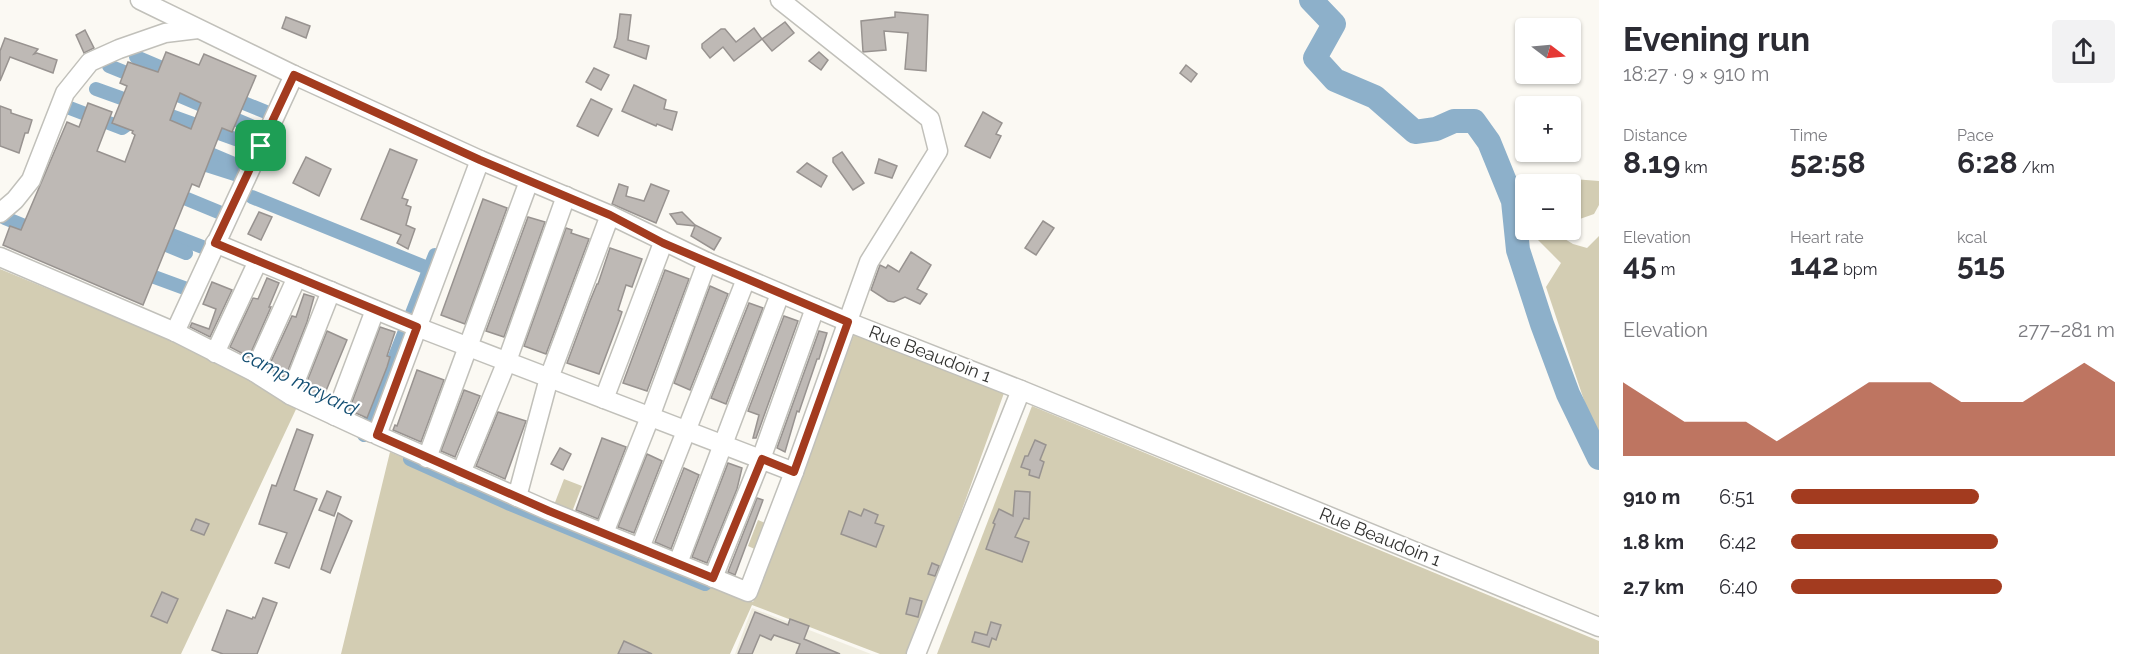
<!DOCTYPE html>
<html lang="en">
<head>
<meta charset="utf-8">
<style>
  :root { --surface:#fff; --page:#f2f2f3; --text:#2b2b33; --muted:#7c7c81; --accent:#a33b1f }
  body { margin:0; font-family:Raleway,sans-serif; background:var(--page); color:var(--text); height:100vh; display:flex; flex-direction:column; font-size:22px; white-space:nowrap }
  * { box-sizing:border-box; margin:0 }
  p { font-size:20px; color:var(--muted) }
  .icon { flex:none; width:33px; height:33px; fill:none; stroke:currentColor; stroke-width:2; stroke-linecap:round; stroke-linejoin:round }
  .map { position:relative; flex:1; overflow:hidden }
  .panel { display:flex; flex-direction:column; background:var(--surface); width:540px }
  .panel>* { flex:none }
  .needle { width:39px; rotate:106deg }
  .controls { position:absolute; left:1515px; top:18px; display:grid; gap:12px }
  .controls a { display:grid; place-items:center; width:66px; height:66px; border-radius:6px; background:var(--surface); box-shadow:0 2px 4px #0004; font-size:30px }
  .pin { position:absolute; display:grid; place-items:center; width:51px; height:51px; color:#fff; margin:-26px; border-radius:12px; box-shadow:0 3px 9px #0006 }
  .round { display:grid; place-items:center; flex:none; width:63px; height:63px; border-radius:6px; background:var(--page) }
  .headline { display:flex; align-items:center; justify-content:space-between; height:102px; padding:0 24px }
  h1 { font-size:33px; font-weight:700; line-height:45px }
  .figures { display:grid; grid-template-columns:repeat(3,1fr); gap:9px; height:102px; padding:6px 24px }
  .figures div { display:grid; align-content:center }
  .figures b { font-size:30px; font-weight:700 }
  .figures small { font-size:16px; font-weight:400 }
  .figures p { font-size:16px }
  .chart { height:168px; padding:12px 24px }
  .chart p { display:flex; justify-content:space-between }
  .chart svg { width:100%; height:108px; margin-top:6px; fill:var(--accent); opacity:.7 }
  ul { padding:0 24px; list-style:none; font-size:20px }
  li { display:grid; grid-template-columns:96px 72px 1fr; align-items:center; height:45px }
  li i { height:15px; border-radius:8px; background:var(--accent) }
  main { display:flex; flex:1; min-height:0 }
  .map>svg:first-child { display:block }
  .built { fill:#f0ede0 }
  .green { fill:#d3cdb3 }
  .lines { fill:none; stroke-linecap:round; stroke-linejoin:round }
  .canal { stroke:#8db0ca; stroke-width:14 }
  .river { stroke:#8db0ca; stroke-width:24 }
  .building { fill:#beb9b5; stroke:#989390; stroke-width:1.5; fill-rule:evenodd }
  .minor-casing { stroke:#c1c0ba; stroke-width:21 }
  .minor { stroke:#fff; stroke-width:18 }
  .route-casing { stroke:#fff; stroke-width:12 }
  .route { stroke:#a33b1f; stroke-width:8 }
  .labels { text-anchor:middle; stroke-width:4.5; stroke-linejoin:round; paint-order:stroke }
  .street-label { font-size:18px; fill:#323230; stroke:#fff }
  .water-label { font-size:20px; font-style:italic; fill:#134e72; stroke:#fff }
</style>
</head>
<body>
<main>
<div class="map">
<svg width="1599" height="654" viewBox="0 0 1599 654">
  <rect width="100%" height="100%" fill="#fbf9f3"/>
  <polygon class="built" points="752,608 871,654 735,654"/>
  <g class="green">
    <polygon points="1560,178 1599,181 1599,205 1594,214 1577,220 1571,218 1570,184 1548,184"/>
    <polygon points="1531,230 1556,230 1555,233 1573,244 1587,248 1599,236 1599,439 1595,433 1546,287 1561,263 1532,234"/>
    <polygon points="0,269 172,340 298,405 181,654 0,654"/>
    <polygon points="855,332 1004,393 910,654 880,654 752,605 730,654 341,654 390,452 753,602"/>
    <polygon points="1032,406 1599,641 1599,654 937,654"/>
    <polygon points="564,479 582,486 572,512 554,505"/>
    <polygon points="758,520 770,525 759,551 748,546"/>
  </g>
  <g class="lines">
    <g class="canal">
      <polyline points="136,57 176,74"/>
      <polyline points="109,66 141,79"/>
      <polyline points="96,89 252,145"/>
      <polyline points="164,89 258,129"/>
      <polyline points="229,97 266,112"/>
      <polyline points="62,105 122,128 132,121 137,122"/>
      <polyline points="196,148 241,167"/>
      <polyline points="191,160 238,175"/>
      <polyline points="170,192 221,213"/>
      <polyline points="252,197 430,269"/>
      <polyline points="5,218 39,232"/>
      <polyline points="156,229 205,248"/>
      <polyline points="152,239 186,253"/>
      <polyline points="138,271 187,289"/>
      <polyline points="364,435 435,255"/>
      <polyline points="410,459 510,504 705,584"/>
    </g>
    <polyline class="river" points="1311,0 1334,24 1315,58 1335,80 1375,97 1415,132 1436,129 1454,121 1474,121 1489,142 1513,201 1518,250 1542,324 1568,394 1599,458"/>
  </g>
  <g class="building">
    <polygon points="895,12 928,15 926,71 905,69 908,33 884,31 886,50 863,52 861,21 895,17"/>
    <polygon points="620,14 631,15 628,40 649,46 646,59 614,47 617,38"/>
    <polygon points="286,17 310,26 306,38 282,28"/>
    <polygon points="785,22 794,33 772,51 762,39"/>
    <polygon points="754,28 762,39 734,61 723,47 710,58 702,48 702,44 721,29 725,29 736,42"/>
    <polygon points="85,30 94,48 84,53 76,35"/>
    <polygon points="5,38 38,49 34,54 37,53 57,60 53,73 10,57 0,81 0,51"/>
    <path d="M166 52 199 65 204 54 256 76 232 132 222 128 199 187 192 184 143 305 3 245 10 226 21 230 67 122 79 127 88 103 112 112 97 151 125 162 135 135 132 133 133 131 112 123 127 86 120 83 128 62 158 72ZM180 93 201 103 191 129 170 120Z"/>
    <polygon points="819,52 828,60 821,70 809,61"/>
    <polygon points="1186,65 1197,74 1191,82 1180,73"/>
    <polygon points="594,68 609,75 601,90 586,82"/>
    <polygon points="634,85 666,100 664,109 677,112 672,130 657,124 656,126 622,111"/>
    <polygon points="591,99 612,109 598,136 577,126"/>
    <polygon points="0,106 11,110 11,113 32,120 28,133 25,133 19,153 0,146"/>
    <polygon points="983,112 1002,123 996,134 1001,136 990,158 965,146"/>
    <polygon points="390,149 417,160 402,198 408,200 406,205 411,207 406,225 415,229 408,249 397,243 401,235 361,219"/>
    <polygon points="842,152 864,183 853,190 833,162 833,158"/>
    <polygon points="306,157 331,169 319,196 293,183"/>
    <polygon points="879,159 897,166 892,178 875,173"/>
    <polygon points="807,163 827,176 821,187 797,172"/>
    <polygon points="619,184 628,187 626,196 644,201 651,184 669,191 656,223 612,204"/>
    <polygon points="483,199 507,208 465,324 441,315"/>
    <polygon points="259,212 272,217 261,240 248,234"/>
    <polygon points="682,212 695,225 721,238 714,250 691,236 695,226 677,224 670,214"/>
    <polygon points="528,217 545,222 504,337 486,331"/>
    <polygon points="1043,221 1054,228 1036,255 1025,248"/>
    <polygon points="566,228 572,230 571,233 589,239 546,354 524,346"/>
    <polygon points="610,248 642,259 632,287 626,285 618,310 622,312 619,321 599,374 567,363 590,301 597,284 598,284"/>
    <polygon points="911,252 931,265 917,289 927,294 920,304 905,297 894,302 888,301 871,290 880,265 886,268 888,265 899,272"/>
    <polygon points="665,270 689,279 647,391 623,383"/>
    <polygon points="267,278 279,283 269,307 271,307 249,357 230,347 253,298 258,299"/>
    <polygon points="212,282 232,290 210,337 190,327 192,323 209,329 216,309 203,304"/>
    <polygon points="710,286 728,294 690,390 674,383"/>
    <polygon points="304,294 314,297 307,322 285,378 268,368 292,316 296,317"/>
    <polygon points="749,303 763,308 726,404 711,398"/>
    <polygon points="784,316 798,321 756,438 753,438 759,415 748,411"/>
    <polygon points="380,327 395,332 387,356 390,357 387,367 367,418 349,410"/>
    <polygon points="327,331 347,340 323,398 304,389"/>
    <polygon points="819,331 827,333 819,359 817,359 799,412 797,411 785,452 777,448"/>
    <polygon points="417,370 444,380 421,442 393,430 395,425 397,426"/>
    <polygon points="464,390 480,396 455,457 441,451"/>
    <polygon points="498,412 526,421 505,479 476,466"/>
    <polygon points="297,429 313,435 294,490 317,499 289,568 275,563 287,533 259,524 272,485 276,486"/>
    <polygon points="602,438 626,447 598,519 576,510"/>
    <polygon points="1035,440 1046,445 1040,460 1044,462 1039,478 1029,475 1030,470 1021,467 1025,456 1028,456"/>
    <polygon points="560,448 571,454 563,470 551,464"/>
    <polygon points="647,454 662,461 634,533 618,527"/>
    <polygon points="728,463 742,468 737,489 707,563 692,557"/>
    <polygon points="684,468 699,475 671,549 655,542"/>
    <polygon points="327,491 341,497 334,516 319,510"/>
    <polygon points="1015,491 1030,492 1029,519 1024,518 1015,537 1029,542 1022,562 986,549 995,524 993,523 999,509 1013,516"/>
    <polygon points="757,498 763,500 735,575 728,572"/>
    <polygon points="864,509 878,515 875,523 884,526 876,547 841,534 849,511 861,516"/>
    <polygon points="338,513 352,521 330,573 321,569"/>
    <polygon points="196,519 209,524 204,535 191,530"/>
    <polygon points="932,563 939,566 935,576 928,574"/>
    <polygon points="162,592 178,599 167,623 151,616"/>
    <polygon points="263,598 277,603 257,654 223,654 212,650 227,610 252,619 253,617 255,618"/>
    <polygon points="910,598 922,601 918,617 906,614"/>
    <polygon points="755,612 788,625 790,619 809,626 804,639 840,654 796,654 800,644 774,635 771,640 760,635 752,654 738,654"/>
    <polygon points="991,622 1001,625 996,640 992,638 989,647 972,642 975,632 987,635"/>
    <polygon points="624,641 652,654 618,654"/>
  </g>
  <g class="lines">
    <defs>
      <g id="minor">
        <polyline points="140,0 294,75 480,160 610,215 707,262 848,322 1021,390 1599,627"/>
        <polyline points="480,160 377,435 549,511 748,592 794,472 869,262 938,151 930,119 780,0"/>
        <polyline points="0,213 15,200 31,180 65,93 90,62 119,49 165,33 198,29"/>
        <polyline points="215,243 417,327 794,472"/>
        <polyline points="0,257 175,332 254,372 290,395 372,433"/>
        <polyline points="175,332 294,75"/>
        <polyline points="215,353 258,261"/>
        <polyline points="254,372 297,277"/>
        <polyline points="290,395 331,291"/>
        <polyline points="604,399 663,243"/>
        <polyline points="335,416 375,310"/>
        <polyline points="427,458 529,181"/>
        <polyline points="461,473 507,361 566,196"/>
        <polyline points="517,497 549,378 610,215"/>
        <polyline points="604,533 650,417 707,262"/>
        <polyline points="640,548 746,279"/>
        <polyline points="678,563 780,294"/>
        <polyline points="713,578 761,459 815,308"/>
        <polyline points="916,654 1021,390"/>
      </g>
    </defs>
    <use href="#minor" class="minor-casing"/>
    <use href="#minor" class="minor"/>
  </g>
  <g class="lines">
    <defs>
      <polygon id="route" points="294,75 480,160 610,215 663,243 848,322 794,472 762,459 713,578 549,511 377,435 417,327 215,243"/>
    </defs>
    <use href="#route" class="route-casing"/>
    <use href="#route" class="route"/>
  </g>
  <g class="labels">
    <g class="street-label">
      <text transform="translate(930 354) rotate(21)" y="6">Rue Beaudoin 1</text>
      <text transform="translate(1380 537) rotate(22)" y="6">Rue Beaudoin 1</text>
    </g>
    <g class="water-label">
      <text transform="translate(300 382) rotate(27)" y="7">camp mayard</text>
    </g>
  </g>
</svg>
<div class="controls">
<a><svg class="needle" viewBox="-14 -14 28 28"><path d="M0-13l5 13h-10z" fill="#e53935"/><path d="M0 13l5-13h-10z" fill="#7c7c81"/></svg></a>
<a>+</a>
<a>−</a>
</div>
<div class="pin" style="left:261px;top:146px;background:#1e9e55"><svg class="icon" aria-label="arrive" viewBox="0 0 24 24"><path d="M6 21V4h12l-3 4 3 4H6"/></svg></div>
</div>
<section class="panel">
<div class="headline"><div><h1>Evening run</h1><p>18:27 · 9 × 910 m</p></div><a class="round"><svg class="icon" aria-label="share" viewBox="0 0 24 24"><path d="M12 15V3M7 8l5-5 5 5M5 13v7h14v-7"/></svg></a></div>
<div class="figures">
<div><p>Distance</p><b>8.19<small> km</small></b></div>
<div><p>Time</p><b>52:58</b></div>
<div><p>Pace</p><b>6:28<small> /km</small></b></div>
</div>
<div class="figures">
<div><p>Elevation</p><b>45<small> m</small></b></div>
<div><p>Heart rate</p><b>142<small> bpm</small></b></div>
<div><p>kcal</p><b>515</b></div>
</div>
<div class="chart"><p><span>Elevation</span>277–281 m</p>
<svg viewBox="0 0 160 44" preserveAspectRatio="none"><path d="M0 44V14L10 22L20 30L30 30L40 30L50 38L60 30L70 22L80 14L90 14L100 14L110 22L120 22L130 22L140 14L150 6L160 14V44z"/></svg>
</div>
<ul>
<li><b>910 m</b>6:51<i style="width:58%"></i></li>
<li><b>1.8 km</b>6:42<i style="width:64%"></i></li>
<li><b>2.7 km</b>6:40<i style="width:65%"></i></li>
</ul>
</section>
</main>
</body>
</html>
